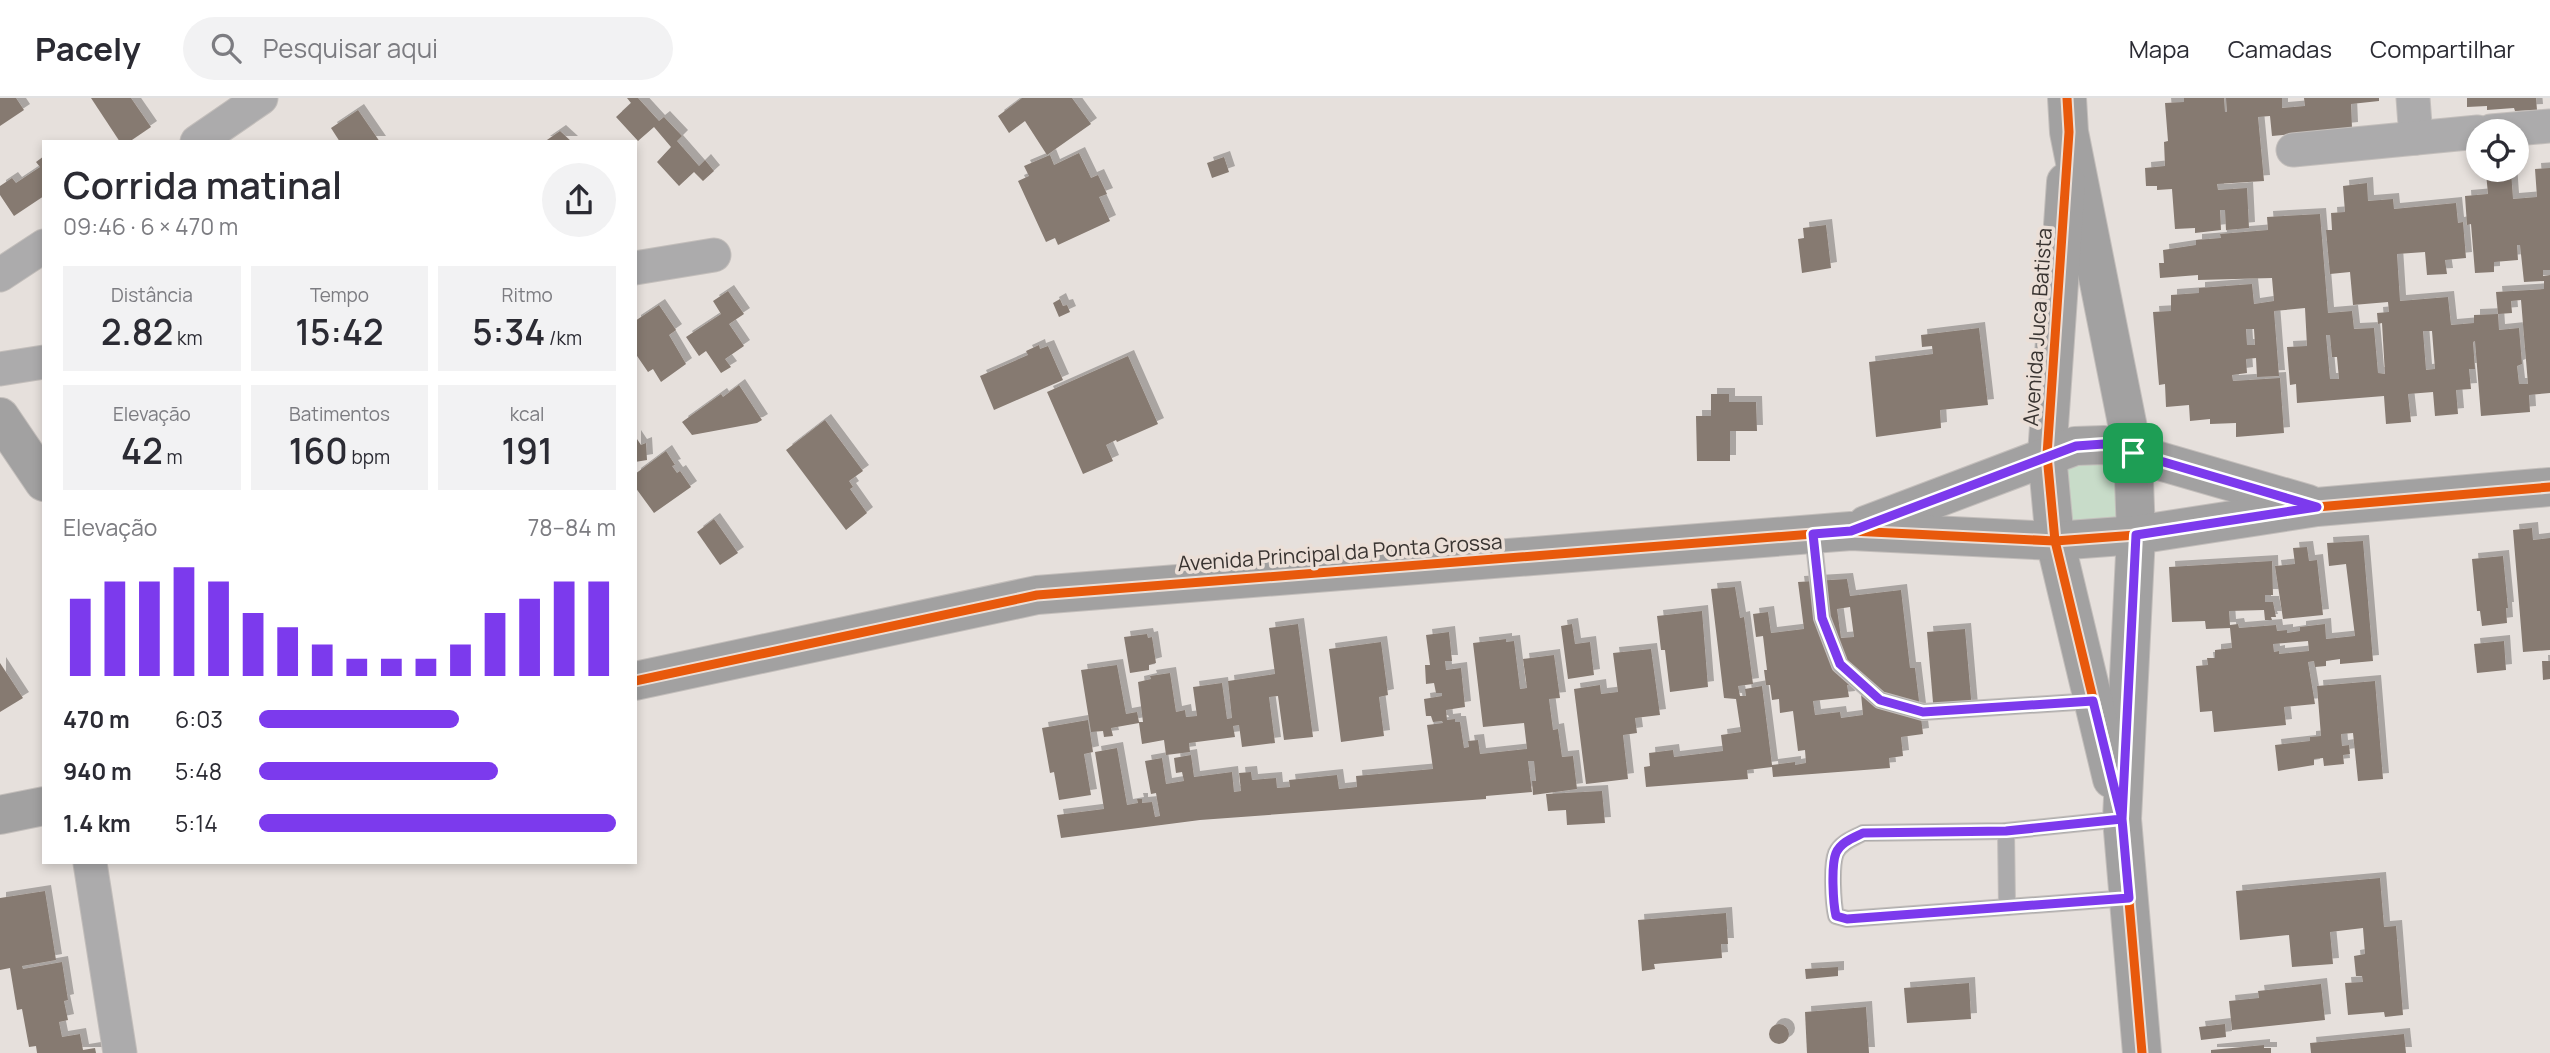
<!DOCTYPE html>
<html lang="pt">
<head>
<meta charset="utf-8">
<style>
  :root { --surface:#fff; --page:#f2f2f3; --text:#2b2b33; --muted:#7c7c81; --line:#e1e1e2; --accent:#7c3aed }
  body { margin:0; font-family:Manrope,sans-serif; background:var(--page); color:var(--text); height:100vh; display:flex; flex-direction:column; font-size:26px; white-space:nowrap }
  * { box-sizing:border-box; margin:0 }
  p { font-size:23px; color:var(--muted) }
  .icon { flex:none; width:38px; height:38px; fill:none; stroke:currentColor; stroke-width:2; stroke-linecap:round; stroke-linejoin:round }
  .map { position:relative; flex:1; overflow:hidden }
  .details { position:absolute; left:42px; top:42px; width:595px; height:724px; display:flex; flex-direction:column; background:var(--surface); border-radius:0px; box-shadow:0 4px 10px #0003 }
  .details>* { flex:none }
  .controls { position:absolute; left:2466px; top:21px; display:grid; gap:14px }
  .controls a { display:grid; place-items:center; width:63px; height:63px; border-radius:50%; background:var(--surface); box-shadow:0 4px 10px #0003; font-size:35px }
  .pin { position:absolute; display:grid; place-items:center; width:60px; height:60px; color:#fff; margin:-30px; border-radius:14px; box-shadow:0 4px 10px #0006 }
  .round { display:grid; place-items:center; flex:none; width:74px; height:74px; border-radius:37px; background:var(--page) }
  .headline { display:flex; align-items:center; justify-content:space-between; height:119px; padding:0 21px }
  h1 { font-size:38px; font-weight:600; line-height:52px }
  .stats { display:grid; grid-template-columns:repeat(3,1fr); gap:10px; height:119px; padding:7px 21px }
  .stats div { display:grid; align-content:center; border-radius:0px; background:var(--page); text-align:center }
  .stats b { font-size:35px; font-weight:600 }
  .stats small { font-size:19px; font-weight:400 }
  .stats p { font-size:19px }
  .chart { height:196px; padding:14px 21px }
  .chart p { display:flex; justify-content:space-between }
  .chart svg { width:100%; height:126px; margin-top:7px; stroke:var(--accent); stroke-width:6 }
  ul { padding:0 21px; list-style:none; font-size:23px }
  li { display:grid; grid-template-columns:112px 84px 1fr; align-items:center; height:52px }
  li i { height:18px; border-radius:9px; background:var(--accent) }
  header { display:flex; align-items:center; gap:42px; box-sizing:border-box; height:98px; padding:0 35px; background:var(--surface); border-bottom:2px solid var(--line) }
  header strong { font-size:33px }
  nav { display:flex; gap:38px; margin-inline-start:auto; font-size:24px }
  .search { width:490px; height:63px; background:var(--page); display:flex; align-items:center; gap:18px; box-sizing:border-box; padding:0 24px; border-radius:38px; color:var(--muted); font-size:26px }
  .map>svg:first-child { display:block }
  .green { fill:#c8dcc9 }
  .building { fill:#867a71; fill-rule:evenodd; filter:url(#shadow) }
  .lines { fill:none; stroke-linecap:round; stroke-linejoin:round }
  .lane-casing { stroke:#c3bebb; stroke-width:18 }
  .street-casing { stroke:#c3bebb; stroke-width:35 }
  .secondary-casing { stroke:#c3bebb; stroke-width:40 }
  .lane { stroke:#acabac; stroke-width:16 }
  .street { stroke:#acabac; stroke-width:33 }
  .secondary { stroke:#a2a1a1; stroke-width:38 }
  .cycleway-casing { stroke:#ebdfd7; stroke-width:13 }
  .cycleway { stroke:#e8590c; stroke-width:9 }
  .route-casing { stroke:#fff; stroke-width:14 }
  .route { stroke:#7c3aed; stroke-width:9 }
  .labels { text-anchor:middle; stroke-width:7; stroke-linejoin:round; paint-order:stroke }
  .street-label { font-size:21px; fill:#393431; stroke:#ebdfd7 }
</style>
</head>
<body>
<header>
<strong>Pacely</strong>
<div class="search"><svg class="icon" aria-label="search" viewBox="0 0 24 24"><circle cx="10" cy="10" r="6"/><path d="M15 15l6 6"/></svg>Pesquisar aqui</div>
<nav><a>Mapa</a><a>Camadas</a><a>Compartilhar</a></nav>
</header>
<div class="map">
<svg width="2550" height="955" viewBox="0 0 2550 955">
  <defs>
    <filter id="shadow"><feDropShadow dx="6" dy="-6" stdDeviation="0" flood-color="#0004"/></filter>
  </defs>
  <rect width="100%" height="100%" fill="#e6e0dc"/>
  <polygon class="green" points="2088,360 2119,371 2116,421 2073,424 2065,415 2067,372"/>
  <g class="building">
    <polygon points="0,0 16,0 24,12 0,28"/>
    <polygon points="91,0 131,0 151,29 129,44 120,44"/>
    <polygon points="627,0 638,0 659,23 664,19 682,38 677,43 699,68 705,62 714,73 703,83 694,74 679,88 657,64 671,49 654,29 638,43 616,19 631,5"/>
    <polygon points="1022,0 1072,0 1091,26 1047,57 1025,23 1009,35 998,18"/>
    <polygon points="2184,0 2224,0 2225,14 2227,14 2226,0 2282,0 2282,10 2305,8 2304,0 2379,0 2379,3 2351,6 2352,30 2272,38 2270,18 2258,19 2264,83 2217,86 2218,92 2247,90 2249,130 2226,132 2225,112 2220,112 2221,132 2195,135 2195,130 2175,131 2172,91 2157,92 2157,88 2146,88 2145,70 2165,68 2164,44 2168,43 2165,5 2184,4"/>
    <polygon points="2467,0 2536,0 2537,12 2515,13 2514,10 2487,12 2487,8 2467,9"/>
    <polygon points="358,12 380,44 340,44 331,30"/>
    <polygon points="560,33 572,44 544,44"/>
    <polygon points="1079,55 1091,80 1098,77 1107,96 1099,99 1110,123 1058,147 1055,140 1046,144 1018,83 1029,78 1024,68 1050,57 1054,67"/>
    <polygon points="44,58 44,98 14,118 0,97 0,88 12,80 16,85 40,69 36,64"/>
    <polygon points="1224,59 1229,74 1212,80 1207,65"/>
    <path d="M2550 70V172H2543V178L2550 177V295L2529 297 2530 314 2481 318 2475 243 2473 244 2475 271H2469L2471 291 2456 292 2458 316 2435 318 2433 294 2408 296 2411 324 2386 326 2384 298 2297 305 2296 286 2290 287 2287 249 2307 248 2305 210 2274 213 2279 278 2257 279 2256 260 2246 261 2247 275 2232 277 2233 283 2280 280 2284 335 2236 339V325L2210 326V321L2190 323 2189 307 2166 309 2165 286 2159 287 2153 214 2171 213V197L2199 195V190L2252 186 2254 206 2274 203 2272 180 2198 182V177L2160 180 2159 165H2164L2163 152 2196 147V142L2221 140 2220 136 2268 132 2267 119 2320 116 2328 215 2352 213 2354 231 2374 230 2378 275 2385 276 2382 225 2378 226 2377 215 2389 214 2388 204 2353 207 2350 174 2330 176 2326 132H2332L2331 115 2345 114 2343 88 2367 85 2368 103 2393 101 2394 111 2456 105 2458 125 2463 124 2466 160 2445 162 2447 176 2427 177 2425 154 2397 156 2400 203 2448 199 2451 227 2474 225V217L2498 216 2499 232 2519 230 2522 266 2517 268 2519 286H2528L2521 202 2511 203 2512 215 2498 216 2496 194 2544 191V183L2524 184 2520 147H2517L2518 162 2494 164V174L2475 175 2471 126 2467 127 2465 98 2488 96 2486 75 2511 73 2513 101 2537 99 2535 71ZM2246 231H2254L2255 247H2247ZM2423 233H2432L2435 271 2426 272ZM2326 237H2330L2332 259H2337L2339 281H2330Z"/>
    <polygon points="1826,127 1831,170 1802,175 1798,141 1804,140 1803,130"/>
    <polygon points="728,193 744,216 729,226 744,248 725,261 731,269 721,275 706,253 699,258 686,239 721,216 713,203"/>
    <polygon points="1060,201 1063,208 1067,207 1070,214 1059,219 1053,205"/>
    <polygon points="659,207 676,232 669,237 686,266 661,284 653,271 648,274 635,255 635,223"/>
    <polygon points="1979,230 1988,307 1940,312 1941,330 1876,339 1869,264 1933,256 1932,248 1922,249 1921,237"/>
    <polygon points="1039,247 1040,251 1048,248 1063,282 994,312 980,278 1028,257 1026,253"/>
    <polygon points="1128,258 1158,326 1117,344 1116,342 1106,347 1113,363 1083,376 1047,294"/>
    <polygon points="739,287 762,322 757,325 692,337 682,324 721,296 723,299"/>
    <polygon points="1711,296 1729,296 1729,304 1756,304 1757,333 1730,333 1730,363 1697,363 1696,318 1711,318"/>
    <polygon points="825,322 863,373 849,383 853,389 850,391 867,415 846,432 786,352"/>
    <polygon points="635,338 641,347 646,345 647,362 635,364"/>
    <polygon points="666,353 675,367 672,368 677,375 680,373 691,389 654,415 635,389 635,376"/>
    <polygon points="714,421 738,455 720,467 697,434"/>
    <polygon points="2532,430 2533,442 2550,440 2550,552 2523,554 2513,432"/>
    <path d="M2363 443 2373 563 2340 566V561L2326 563V568L2315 569 2314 563 2308 564 2315 606 2284 609 2286 627 2214 634 2212 613 2200 614 2196 568 2208 567 2207 560H2215V552L2232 550 2230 530 2206 531 2205 523 2172 524 2169 469 2272 463 2273 497H2265V504H2273L2276 519H2271L2272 522H2265L2264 512 2229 513 2230 527 2238 526 2239 530 2276 527 2277 533 2287 532V535L2300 533V529L2325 526 2326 541 2355 538 2346 466 2329 468 2327 445ZM2308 543 2309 553 2279 556V553L2274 554 2273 546Z"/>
    <polygon points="2307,449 2309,463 2317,462 2323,517 2283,521 2275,468 2295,466 2293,450"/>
    <polygon points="2503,458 2508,510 2506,510 2507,525 2482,528 2480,513 2477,513 2472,461"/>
    <path d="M1847 481 1850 498 1901 492 1910 570H1915L1923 636 1901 639 1903 658 1889 660 1890 670 1773 679 1772 669 1747 672 1748 681 1646 689 1644 669 1650 668 1649 655 1673 652 1674 659 1723 653 1721 637 1741 634 1736 601 1724 600 1711 491 1735 489 1740 520 1744 519 1753 586 1738 588 1740 598H1746L1745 591 1762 588 1772 667 1795 664V667L1806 665 1805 652 1798 653 1793 613 1780 615 1779 601 1772 602 1770 587H1766L1764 572H1767L1763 538 1756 539 1753 516 1768 514 1771 535 1804 531 1798 484ZM1850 509 1854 539 1841 540 1837 511ZM1860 585 1863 617 1841 620 1840 614 1815 617 1813 603 1849 599 1847 587Z"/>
    <polygon points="1702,513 1708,589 1670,594 1665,552 1661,552 1657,518"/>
    <polygon points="1298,526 1313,639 1284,642 1278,598 1269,599 1275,645 1242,649 1239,627 1233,628 1235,639 1189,645 1190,654 1166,657 1164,642 1142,646 1139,625 1111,630 1113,638 1104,639 1103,633 1091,634 1081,572 1117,567 1126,616 1137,614 1139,624 1143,624 1138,584 1151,581 1150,578 1170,575 1176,614 1185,612 1186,619 1197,618 1193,589 1222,585 1227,621 1232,620 1228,583 1275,576 1269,530"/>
    <polygon points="1572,526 1575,546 1590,544 1594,577 1568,581 1561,528"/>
    <polygon points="1965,531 1972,612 1934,616 1927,534"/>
    <polygon points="1449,534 1452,563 1445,563 1446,572 1461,570 1465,609 1446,612 1447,622 1455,621 1455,624 1460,624 1464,650 1469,649 1468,643 1478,642 1480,656 1527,651 1524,625 1483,629 1473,545 1506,541 1506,544 1514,543 1520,591 1527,590 1523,561 1554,557 1560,600 1549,601 1553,632 1558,631 1562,659 1573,658 1577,691 1533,697 1532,683 1536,683 1534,663 1528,663 1532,694 1486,698 1486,701 1200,722 1061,740 1057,717 1104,711 1095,654 1117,650 1127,707 1138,705 1137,701 1142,701 1142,705 1152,704 1155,719 1160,718 1156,695 1151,696 1145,663 1162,660 1166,686 1184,683 1182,674 1176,675 1174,660 1191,657 1194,679 1232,674 1234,694 1241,693 1239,675 1251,674 1252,682 1276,680 1277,690 1290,689 1289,682 1337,677 1339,691 1357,689 1356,678 1433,671 1427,627 1443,625 1442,623 1433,624 1431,618 1426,618 1424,601 1442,598 1442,595 1436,595 1434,585 1426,586 1425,567 1430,567 1426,537"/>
    <polygon points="1147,536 1148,540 1152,539 1156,565 1149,567 1149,572 1130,575 1124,539"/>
    <polygon points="2504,543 2506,572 2477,575 2474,546"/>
    <polygon points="1381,544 1388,597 1379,599 1384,638 1341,644 1329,551"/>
    <polygon points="1651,551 1660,617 1635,620 1637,635 1623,637 1628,681 1586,686 1574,591 1600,587 1601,596 1618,594 1613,555"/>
    <polygon points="2542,563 2550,563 2550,581 2543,582"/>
    <polygon points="0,565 23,600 0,614"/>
    <polygon points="2375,583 2383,681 2358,683 2353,635 2341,636 2342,648 2349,647 2350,656 2343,657 2344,666 2324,668 2323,660 2314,661 2314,667 2278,673 2275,647 2310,643 2310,639 2321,638 2317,588"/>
    <polygon points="1088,622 1093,654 1084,656 1091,697 1059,702 1054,674 1050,675 1042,630"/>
    <polygon points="1602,693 1605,725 1567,727 1566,712 1548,713 1546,696"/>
    <polygon points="2380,780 2384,829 2396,828 2403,917 2385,919 2384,914 2348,917 2345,885 2363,884 2362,878 2356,878 2354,858 2365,856 2363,830 2330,834 2333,866 2292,869 2289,837 2240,842 2236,793"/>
    <polygon points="45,793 56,862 22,868 23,871 62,864 68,902 64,903 68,922 59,924 62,939 80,936 83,952 95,950 96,955 37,955 36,948 29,949 22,911 17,912 10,870 0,872 0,800"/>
    <polygon points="1726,815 1728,846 1721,846 1722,860 1654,866 1655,871 1642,873 1638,822"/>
    <polygon points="1838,869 1838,878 1806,881 1805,871"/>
    <polygon points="1969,885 1971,921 1907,925 1904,890"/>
    <polygon points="2321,886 2325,922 2232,932 2229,903 2259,900 2258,893"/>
    <polygon points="1866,909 1869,955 1807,955 1805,914"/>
    <circle cx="1779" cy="936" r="10"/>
    <polygon points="2225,926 2226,939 2201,942 2199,929"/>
    <polygon points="2404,936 2406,955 2311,955 2310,945"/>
    <polygon points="2264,947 2264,950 2271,950 2271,955 2211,955 2211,952"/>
  </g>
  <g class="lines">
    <defs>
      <g id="lane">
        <polyline points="1813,436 1822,520 1840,567 1880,602 1923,614 2093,603"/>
        <path d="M2122 721 2006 733 1863 735C1854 740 1841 744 1836 755 1831 767 1833 805 1836 818L1847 821 2129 800"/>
        <polyline points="2006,733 2007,809"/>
      </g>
      <g id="street">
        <polyline points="2413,0 2416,40"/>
        <polyline points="2491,33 2550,28"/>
        <polyline points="197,44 261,0"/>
        <polyline points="2293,52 2478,34"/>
        <polyline points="635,170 714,157"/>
        <polyline points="0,177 44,148"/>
        <polyline points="0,271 44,264"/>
        <polyline points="90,765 120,955"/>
      </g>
      <g id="secondary">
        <polyline points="2067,0 2069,34 2133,355 2136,437 2122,721 2142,955"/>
        <polyline points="2066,84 2047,357 2055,443 2112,681"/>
        <polyline points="0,319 44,384"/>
        <polyline points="1866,427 2075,348 2104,347 2308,406"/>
        <polyline points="635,583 1037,497 1851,433 2055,443 2136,437 2317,409 2550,389"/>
        <polyline points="0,717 44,708"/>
      </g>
    </defs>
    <use href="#lane" class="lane-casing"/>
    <use href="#street" class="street-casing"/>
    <use href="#secondary" class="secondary-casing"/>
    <use href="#lane" class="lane"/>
    <use href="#street" class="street"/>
    <use href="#secondary" class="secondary"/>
    <defs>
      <g id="cycleway">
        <polyline points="2067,0 2069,34 2047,357 2055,443 2122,721 2142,955"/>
        <polyline points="635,583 1037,497 1851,433 2055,443 2136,437 2317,409 2550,389"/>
      </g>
    </defs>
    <use href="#cycleway" class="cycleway-casing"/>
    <use href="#cycleway" class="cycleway"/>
  </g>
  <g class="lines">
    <defs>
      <path id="route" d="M2133 355 2104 346 2076 348 1851 433 1813 436 1822 520 1840 566 1880 602 1923 614 2093 603 2122 721 2006 733 1863 735C1853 740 1841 744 1836 755 1831 767 1833 805 1836 818L1847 821 2129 800 2122 721 2136 437 2317 409 2133 355"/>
    </defs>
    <use href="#route" class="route-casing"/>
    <use href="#route" class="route"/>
  </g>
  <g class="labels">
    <g class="street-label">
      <text transform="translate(2038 229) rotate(-86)" y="7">Avenida Juca Batista</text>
      <text transform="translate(1340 455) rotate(-4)" y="7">Avenida Principal da Ponta Grossa</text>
    </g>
  </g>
</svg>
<div class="controls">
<a><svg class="icon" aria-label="locate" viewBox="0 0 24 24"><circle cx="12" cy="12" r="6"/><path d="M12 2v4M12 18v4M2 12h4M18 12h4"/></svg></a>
</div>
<div class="pin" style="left:2133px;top:355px;background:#1e9e55"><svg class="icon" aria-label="arrive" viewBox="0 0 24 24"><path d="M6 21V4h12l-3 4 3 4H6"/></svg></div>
<section class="details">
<div class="headline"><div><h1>Corrida matinal</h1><p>09:46 · 6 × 470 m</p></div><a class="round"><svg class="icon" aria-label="share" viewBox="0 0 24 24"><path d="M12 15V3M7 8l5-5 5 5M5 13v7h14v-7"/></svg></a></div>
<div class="stats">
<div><p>Distância</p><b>2.82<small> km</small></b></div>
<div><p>Tempo</p><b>15:42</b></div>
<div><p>Ritmo</p><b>5:34<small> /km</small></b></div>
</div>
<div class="stats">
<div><p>Elevação</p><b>42<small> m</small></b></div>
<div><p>Batimentos</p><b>160<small> bpm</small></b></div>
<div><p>kcal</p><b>191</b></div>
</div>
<div class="chart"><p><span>Elevação</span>78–84 m</p>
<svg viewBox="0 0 160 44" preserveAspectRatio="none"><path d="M5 44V17M15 44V11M25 44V11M35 44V6M45 44V11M55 44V22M65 44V27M75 44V33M85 44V38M95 44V38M105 44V38M115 44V33M125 44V22M135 44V17M145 44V11M155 44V11"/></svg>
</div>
<ul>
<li><b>470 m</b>6:03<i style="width:56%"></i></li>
<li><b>940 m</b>5:48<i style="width:67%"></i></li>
<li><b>1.4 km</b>5:14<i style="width:100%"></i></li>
</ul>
</section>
</div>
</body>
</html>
